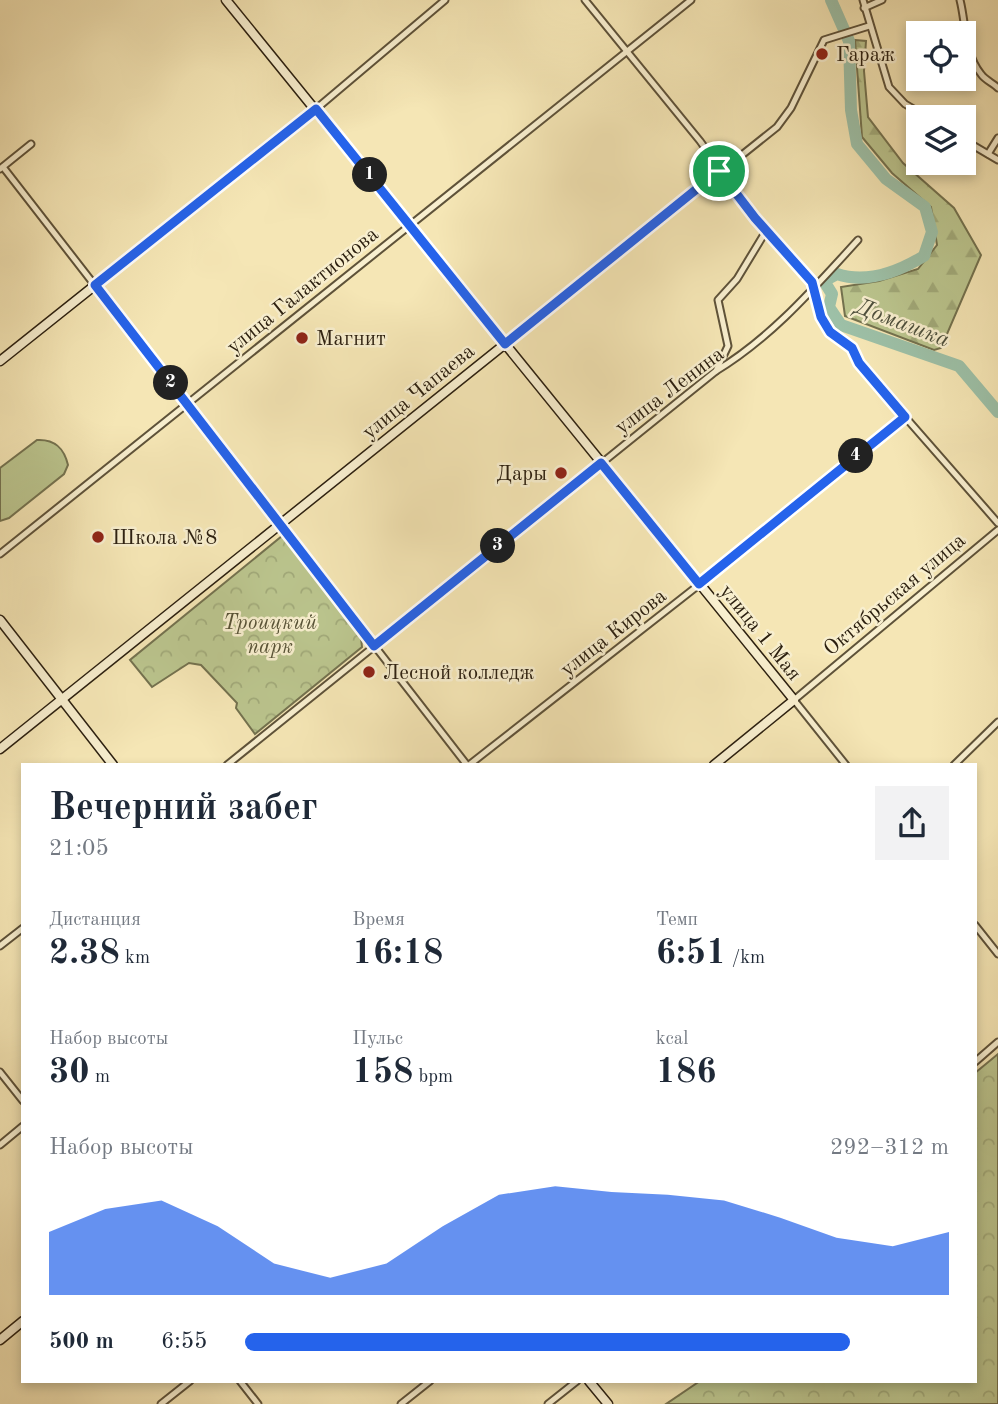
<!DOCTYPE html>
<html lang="ru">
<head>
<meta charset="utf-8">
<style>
  :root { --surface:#fff; --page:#f2f2f3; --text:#1f2937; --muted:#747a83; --accent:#2563eb }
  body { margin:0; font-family:"Old Standard TT",serif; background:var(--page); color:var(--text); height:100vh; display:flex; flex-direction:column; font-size:26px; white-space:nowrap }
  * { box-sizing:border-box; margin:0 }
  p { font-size:23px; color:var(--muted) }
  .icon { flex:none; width:38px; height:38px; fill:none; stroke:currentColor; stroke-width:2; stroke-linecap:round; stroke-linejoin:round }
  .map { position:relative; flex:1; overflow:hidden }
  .sheet { position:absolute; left:21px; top:763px; width:956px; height:620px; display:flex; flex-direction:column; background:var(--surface); border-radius:0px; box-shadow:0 4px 10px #0003 }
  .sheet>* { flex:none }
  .fabs { position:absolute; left:906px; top:21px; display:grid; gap:14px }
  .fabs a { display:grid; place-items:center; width:70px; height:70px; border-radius:0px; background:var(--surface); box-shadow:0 4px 10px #0003; font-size:35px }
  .pin { position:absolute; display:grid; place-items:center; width:60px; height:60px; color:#fff; margin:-30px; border:4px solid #fff; border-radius:50%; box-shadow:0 2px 7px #0007 }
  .km { position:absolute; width:35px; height:35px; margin:-18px; border-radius:50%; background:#222; color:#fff; font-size:19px; line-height:35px; text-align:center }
  .round { display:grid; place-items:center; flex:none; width:74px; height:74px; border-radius:0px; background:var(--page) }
  .summary { display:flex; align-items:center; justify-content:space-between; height:119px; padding:0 28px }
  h1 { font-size:38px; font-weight:600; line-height:52px }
  .stats { display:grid; grid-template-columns:repeat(3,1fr); gap:10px; height:119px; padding:7px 28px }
  .stats div { display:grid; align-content:center }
  .stats b { font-size:35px; font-weight:600 }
  .stats small { font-size:19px; font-weight:400 }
  .stats p { font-size:19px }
  .chart { height:196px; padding:14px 28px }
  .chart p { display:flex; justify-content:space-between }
  .chart svg { width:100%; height:126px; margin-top:7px; fill:var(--accent); opacity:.7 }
  ul { padding:0 28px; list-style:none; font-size:23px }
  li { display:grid; grid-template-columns:112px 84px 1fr; align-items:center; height:52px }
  li i { height:18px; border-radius:9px; background:var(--accent) }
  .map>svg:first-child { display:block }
  .grass { fill:#bbc58e; stroke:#74724f; stroke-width:2 }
  .forest { fill:url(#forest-firs); stroke:#74724f; stroke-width:2 }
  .park { fill:url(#park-crowns); stroke:#74724f; stroke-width:2 }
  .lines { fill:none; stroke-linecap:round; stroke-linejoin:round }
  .river { stroke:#9dc0a7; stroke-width:12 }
  .street-casing { stroke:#5e5239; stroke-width:9 }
  .secondary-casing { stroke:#2c2010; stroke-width:11 }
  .street { stroke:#f8efcf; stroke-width:5 }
  .secondary { stroke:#f8efcf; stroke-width:8 }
  .route-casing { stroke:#fff; stroke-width:14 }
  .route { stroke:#2563eb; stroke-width:9 }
  .poi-dot { fill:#8f2418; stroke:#f8efcf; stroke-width:2.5 }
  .labels { text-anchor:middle; stroke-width:5; stroke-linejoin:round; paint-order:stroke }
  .poi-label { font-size:21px; fill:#2c2010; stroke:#f8efcf; text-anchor:start }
  .street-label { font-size:21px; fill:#2c2010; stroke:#f8efcf }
  .park-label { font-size:21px; font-style:italic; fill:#575236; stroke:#f8efcf }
  .water-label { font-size:23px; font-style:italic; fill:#4e503d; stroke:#f8efcf }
</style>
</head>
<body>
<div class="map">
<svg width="998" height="1404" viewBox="0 0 998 1404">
  <defs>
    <pattern id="forest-firs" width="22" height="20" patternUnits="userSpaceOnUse" patternTransform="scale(1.75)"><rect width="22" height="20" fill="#bbc58e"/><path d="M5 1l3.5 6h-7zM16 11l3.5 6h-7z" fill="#a1a979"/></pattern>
    <pattern id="park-crowns" width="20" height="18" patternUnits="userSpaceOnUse" patternTransform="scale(1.75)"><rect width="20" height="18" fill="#bbc58e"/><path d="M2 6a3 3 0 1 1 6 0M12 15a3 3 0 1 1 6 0" fill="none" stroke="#a1a979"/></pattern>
  </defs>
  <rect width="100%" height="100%" fill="#f5e6b5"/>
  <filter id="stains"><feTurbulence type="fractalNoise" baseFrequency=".00286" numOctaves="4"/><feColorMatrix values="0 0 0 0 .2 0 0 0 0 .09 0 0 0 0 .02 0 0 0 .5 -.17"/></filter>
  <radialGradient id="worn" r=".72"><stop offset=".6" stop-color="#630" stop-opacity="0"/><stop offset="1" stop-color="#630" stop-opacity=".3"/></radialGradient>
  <path class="grass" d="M37 440C55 439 64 448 68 465L64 474 9 518 0 521V468Z"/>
  <polygon class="forest" points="855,40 866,41 864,71 868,117 903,163 954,208 981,255 941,348 934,350 845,316 841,287 879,281 918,269 937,245 931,207 892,173 862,137"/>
  <g class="park">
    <polygon points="282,536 361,638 362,647 255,734 236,708 237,703 201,665 189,663 152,687 130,660"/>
    <polygon points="998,1054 998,1404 666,1404 700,1381 975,1381 975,1073"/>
  </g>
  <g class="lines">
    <path class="river" d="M831 0 849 41 851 110 857 144 886 179 925 207 932 232 924 256C898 272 867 284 837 274L824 281 832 294 829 307 841 325 959 366 998 412"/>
    <defs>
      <g id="street">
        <polyline points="585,0 700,141 755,218 812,283 821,317 830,332 852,348 858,363 998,523"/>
        <polyline points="863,0 889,87 905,104 927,117"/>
        <path d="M960 0C966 23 964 53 981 74 985 80 993 83 998 88"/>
        <polyline points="864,8 882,0"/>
        <polyline points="316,109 445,0"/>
        <polyline points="964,140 998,160"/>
        <polyline points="988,154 998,138"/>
        <polyline points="3,167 467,765"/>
        <polyline points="0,169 31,144"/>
        <polyline points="505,344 777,127 791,108 824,40 869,26"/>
        <polyline points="716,371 728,346 718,300 737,279 766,231"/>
        <polyline points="0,554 691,0"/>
        <path d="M227 765 716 371C772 337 814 288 858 240"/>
        <polyline points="469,765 700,584 905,417"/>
        <polyline points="846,765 794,700 998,530"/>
        <polyline points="954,765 998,722"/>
        <polyline points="975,925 998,954"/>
        <polyline points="0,946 23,928"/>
        <polyline points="975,1062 998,1042"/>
        <polyline points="0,1072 23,1101"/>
        <polyline points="0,1145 23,1126"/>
        <polyline points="240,1381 258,1404"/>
        <polyline points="161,1404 190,1381"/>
        <polyline points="401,1404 430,1381"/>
        <polyline points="548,1404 577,1381"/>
      </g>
      <g id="secondary">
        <polyline points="226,0 794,700 714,765"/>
        <polyline points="0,361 316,109"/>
        <polyline points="0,620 113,765"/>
        <polyline points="0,749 505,344"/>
        <polyline points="0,1340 23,1321"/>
        <polyline points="589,1381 608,1404"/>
      </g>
    </defs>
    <use href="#street" class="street-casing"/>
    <use href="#secondary" class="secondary-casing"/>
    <use href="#street" class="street"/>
    <use href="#secondary" class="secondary"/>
  </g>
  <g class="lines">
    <defs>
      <polygon id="route" points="316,109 505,344 719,171 755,218 812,282 821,317 830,332 852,348 859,363 905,417 699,584 601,463 374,646 95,285"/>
    </defs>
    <use href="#route" class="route-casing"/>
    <use href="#route" class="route"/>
  </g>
  <g class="poi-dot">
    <circle cx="822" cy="54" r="7"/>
    <circle cx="302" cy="338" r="7"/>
    <circle cx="561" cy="473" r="7"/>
    <circle cx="98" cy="537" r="7"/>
    <circle cx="369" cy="672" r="7"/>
  </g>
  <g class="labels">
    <g class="poi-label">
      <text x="836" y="61">Гараж</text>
      <text x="316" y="345">Магнит</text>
      <text x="547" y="480" text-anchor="end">Дары</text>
      <text x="112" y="544">Школа №8</text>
      <text x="383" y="679">Лесной колледж</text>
    </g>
    <g class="street-label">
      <text transform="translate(302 290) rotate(-39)" y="7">улица Галактионова</text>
      <text transform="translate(669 390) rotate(-37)" y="7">улица Ленина</text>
      <text transform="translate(418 391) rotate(-39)" y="7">улица Чапаева</text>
      <text transform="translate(894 594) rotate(-40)" y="7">Октябрьская улица</text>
      <text transform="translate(613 632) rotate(-38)" y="7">улица Кирова</text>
      <text transform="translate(761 632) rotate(51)" y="7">улица 1 Мая</text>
    </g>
    <g class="park-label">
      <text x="270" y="629">Троицкий<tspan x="270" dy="24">парк</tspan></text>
    </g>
    <g class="water-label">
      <text transform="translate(903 322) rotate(21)" y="8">Домашка</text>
    </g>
  </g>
  <rect width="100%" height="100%" filter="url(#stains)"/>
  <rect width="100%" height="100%" fill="url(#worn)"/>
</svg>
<div class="fabs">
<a><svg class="icon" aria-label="locate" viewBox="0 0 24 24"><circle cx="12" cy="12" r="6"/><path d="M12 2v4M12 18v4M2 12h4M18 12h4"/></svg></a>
<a><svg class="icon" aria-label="layers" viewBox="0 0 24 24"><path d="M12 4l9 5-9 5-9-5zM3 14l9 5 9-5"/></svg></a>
</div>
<div class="pin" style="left:719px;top:171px;background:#1e9e55"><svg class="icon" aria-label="arrive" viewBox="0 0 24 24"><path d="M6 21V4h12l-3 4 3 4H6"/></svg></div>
<b class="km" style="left:370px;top:175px">1</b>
<b class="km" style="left:171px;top:383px">2</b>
<b class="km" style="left:498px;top:546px">3</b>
<b class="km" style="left:856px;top:456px">4</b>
<section class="sheet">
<div class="summary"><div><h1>Вечерний забег</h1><p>21:05</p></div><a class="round"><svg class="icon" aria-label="share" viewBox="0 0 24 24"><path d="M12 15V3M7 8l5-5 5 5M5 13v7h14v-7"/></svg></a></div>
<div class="stats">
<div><p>Дистанция</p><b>2.38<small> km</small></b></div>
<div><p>Время</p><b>16:18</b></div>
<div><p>Темп</p><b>6:51<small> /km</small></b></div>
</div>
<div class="stats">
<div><p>Набор высоты</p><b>30<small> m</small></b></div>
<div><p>Пульс</p><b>158<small> bpm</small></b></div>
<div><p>kcal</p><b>186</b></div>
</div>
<div class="chart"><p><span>Набор высоты</span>292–312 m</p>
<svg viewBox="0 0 160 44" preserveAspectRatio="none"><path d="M0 44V22L10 14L20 11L30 20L40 33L50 38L60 33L70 20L80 9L90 6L100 8L110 9L120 11L130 17L140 24L150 27L160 22V44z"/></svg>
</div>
<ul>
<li><b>500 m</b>6:55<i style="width:86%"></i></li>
</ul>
</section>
</div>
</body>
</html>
